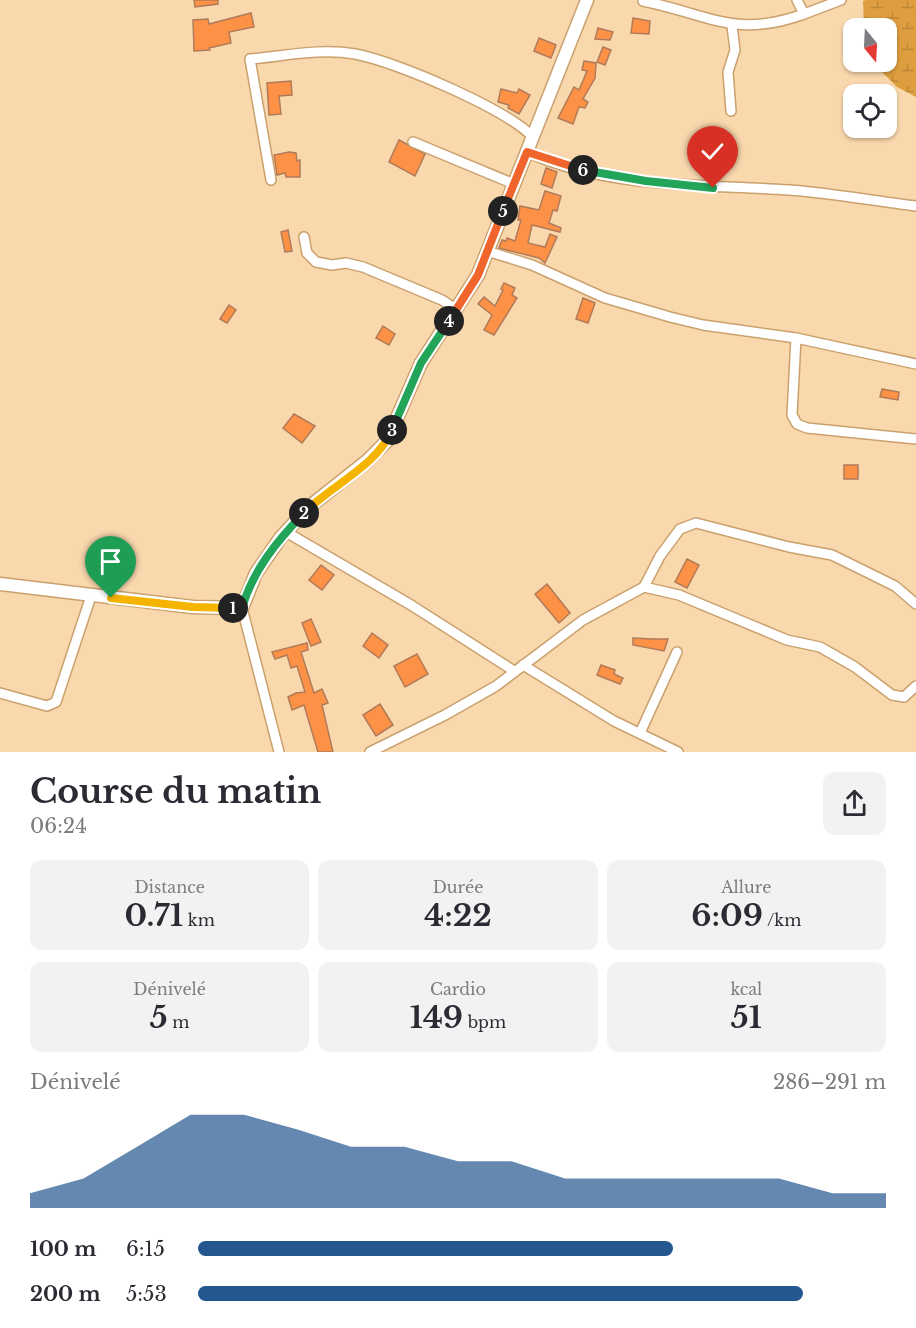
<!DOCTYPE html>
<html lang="fr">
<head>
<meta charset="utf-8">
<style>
  :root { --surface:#fff; --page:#f2f2f3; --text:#2b2b33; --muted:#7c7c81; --accent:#245790 }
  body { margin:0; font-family:"Libre Baskerville",serif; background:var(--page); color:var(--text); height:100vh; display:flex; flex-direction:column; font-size:22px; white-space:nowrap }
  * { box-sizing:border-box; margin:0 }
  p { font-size:20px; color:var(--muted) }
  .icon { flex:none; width:33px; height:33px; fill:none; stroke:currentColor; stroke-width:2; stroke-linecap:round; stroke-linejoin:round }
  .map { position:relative; height:752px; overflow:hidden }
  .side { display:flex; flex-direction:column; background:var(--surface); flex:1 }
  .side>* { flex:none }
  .needle { width:39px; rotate:162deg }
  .buttons { position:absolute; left:843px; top:18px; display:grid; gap:12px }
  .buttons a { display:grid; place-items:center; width:54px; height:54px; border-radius:12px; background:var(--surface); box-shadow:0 2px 4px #0004; font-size:30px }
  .pin { position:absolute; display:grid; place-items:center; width:51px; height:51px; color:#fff; margin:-62px -26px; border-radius:50% 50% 50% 0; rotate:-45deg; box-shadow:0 0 6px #0007 }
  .pin .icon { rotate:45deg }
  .km { position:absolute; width:30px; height:30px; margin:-15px; border-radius:50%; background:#222; color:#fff; font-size:16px; line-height:30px; text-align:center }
  .round { display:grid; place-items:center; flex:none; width:63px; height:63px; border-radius:12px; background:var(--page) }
  .head { display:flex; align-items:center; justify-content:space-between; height:102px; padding:0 30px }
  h1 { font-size:33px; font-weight:700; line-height:45px }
  .figures { display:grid; grid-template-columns:repeat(3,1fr); gap:9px; height:102px; padding:6px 30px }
  .figures div { display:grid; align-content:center; border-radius:12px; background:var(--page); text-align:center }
  .figures b { font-size:30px; font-weight:700 }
  .figures small { font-size:16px; font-weight:400 }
  .figures p { font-size:16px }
  .chart { height:168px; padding:12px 30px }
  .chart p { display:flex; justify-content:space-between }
  .chart svg { width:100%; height:108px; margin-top:6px; fill:var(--accent); opacity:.7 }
  ul { padding:0 30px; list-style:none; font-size:20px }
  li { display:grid; grid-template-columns:96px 72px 1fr; align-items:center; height:45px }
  li i { height:15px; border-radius:8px; background:var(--accent) }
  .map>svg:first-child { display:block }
  .wetland { fill:url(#wetland-marsh) }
  .building { fill:#fd9246; stroke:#b17a58; stroke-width:1.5 }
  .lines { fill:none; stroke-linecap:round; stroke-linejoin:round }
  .minor-casing { stroke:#caa16d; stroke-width:12 }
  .secondary-casing { stroke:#caa16d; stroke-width:15 }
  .minor { stroke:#fff; stroke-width:9 }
  .secondary { stroke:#fff; stroke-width:12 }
  .split-1-casing { stroke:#fff; stroke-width:12 }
  .split-2-casing { stroke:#fff; stroke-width:12 }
  .split-3-casing { stroke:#fff; stroke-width:12 }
  .split-4-casing { stroke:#fff; stroke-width:12 }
  .split-5-casing { stroke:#fff; stroke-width:12 }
  .split-6-casing { stroke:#fff; stroke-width:12 }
  .split-7-casing { stroke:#fff; stroke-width:12 }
  .split-1 { stroke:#f5b400; stroke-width:8 }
  .split-2 { stroke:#22a559; stroke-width:8 }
  .split-3 { stroke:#f5b400; stroke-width:8 }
  .split-4 { stroke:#22a559; stroke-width:8 }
  .split-5 { stroke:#f0652b; stroke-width:8 }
  .split-6 { stroke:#f0652b; stroke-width:8 }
  .split-7 { stroke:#22a559; stroke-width:8 }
</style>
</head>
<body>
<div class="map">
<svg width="916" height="752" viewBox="0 0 916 752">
  <defs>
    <pattern id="wetland-marsh" width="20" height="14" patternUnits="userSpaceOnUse" patternTransform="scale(1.5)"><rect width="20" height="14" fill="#de9e3f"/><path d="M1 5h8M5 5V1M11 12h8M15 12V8" fill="none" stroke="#be8736"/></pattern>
  </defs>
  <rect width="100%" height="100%" fill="#fad8ad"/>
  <polygon class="wetland" points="866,0 916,0 916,97 897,87 872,62 886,62 886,28 864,28 863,1"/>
  <g class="building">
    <polygon points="194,0 218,0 218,4 195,7"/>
    <polygon points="251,13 254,27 229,32 231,43 209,48 210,50 194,51 193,20 208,19 209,24"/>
    <polygon points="633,18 650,21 649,34 631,33"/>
    <polygon points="598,28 613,32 610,40 595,39"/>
    <polygon points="539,38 556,45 551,58 534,51"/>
    <polygon points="603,47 611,50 605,65 597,62"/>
    <polygon points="584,61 596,63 595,78 583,99 588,102 585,108 579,107 573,124 558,118 574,87 579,90 587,71 582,70"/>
    <polygon points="291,81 292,95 279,96 281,114 269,115 267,83"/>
    <polygon points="501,89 517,93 519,89 530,95 519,114 508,108 509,105 498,102"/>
    <polygon points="399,140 425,154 415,176 389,162"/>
    <polygon points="289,152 296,153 297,161 300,160 300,177 286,177 285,173 277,175 274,155"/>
    <polygon points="546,168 557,172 552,188 541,184"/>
    <polygon points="545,191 561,196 557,211 553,210 549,223 561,228 560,232 532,225 528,243 545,247 550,234 557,237 545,263 539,258 499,248 502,240 506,241 507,238 515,241 521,220 518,220 520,206 539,210"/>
    <polygon points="288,230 292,251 285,252 281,232"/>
    <polygon points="504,283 515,288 512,295 517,298 494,335 484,330 492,315 478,304 484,297 495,306 503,290 501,289"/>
    <polygon points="583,298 595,303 588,323 576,319"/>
    <polygon points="229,305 236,310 227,323 220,319"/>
    <polygon points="383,326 395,334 389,345 376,338"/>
    <polygon points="882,389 899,392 898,400 880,397"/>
    <polygon points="294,414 315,426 302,443 283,428"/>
    <rect x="844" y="465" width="14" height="14"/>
    <polygon points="687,559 699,565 687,588 675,582"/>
    <polygon points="321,565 334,575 322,590 309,580"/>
    <polygon points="547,584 570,613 559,623 535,594"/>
    <polygon points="311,619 321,642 311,646 302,623"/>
    <polygon points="372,633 388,645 379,658 363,646"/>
    <polygon points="633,638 652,639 668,639 664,651 633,645"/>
    <polygon points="307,643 308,650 301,652 314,693 322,689 328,703 322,705 333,752 318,752 304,705 292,710 288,697 296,693 305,692 297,666 291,668 287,655 275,659 272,652"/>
    <polygon points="417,654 428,674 405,687 394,666"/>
    <polygon points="601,665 615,670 614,674 623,678 620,684 597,675"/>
    <polygon points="380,704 393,725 376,736 363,715"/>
  </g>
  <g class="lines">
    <defs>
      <g id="minor">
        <polyline points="797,0 804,14 841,0"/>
        <path d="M643 1C708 14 735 39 804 14"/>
        <polyline points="731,111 728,72 735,50 732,26"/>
        <polyline points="413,142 514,184"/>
        <path d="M527 152C608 189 702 184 789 190 831 193 874 201 916 206"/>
        <path d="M271 180 250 59C285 56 320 48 355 54 395 61 506 109 533 137"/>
        <polyline points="304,237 307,253 316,262 332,265 346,263 363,267 442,300 457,310"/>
        <polyline points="487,251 532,265 605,298 670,317 703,325 796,338 916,364"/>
        <polyline points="796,338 792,415 797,424 807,428 916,439"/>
        <polyline points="286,532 411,605 514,671"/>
        <polyline points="644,587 660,556 680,529 696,523 789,547 832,555 895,586 916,604"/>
        <polyline points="242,608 279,752"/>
        <polyline points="523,665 614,721 678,752"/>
        <polyline points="0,693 47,706 56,702 91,596"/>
        <polyline points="640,733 677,652"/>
        <polyline points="370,752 445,715 496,686 583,620 644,587 679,595 787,640 820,647 855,667 892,695 904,697 916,686"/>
      </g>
      <polyline id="secondary" points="0,584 193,607 242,608 256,573 281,537 309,507 367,461 387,441 421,363 478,275 587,0"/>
    </defs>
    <use href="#minor" class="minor-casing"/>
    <use href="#secondary" class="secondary-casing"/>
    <use href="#minor" class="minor"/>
    <use href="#secondary" class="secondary"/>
  </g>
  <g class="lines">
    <defs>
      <polyline id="split-1" points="111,598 193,607 233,608"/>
      <path id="split-2" d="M233 608H242C253 570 277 541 304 513"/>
      <path id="split-3" d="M304 513C331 485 376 467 392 430"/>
      <polyline id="split-4" points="392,430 421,363 449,321"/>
      <polyline id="split-5" points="449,321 478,275 503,211"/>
      <polyline id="split-6" points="503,211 527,152 583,170"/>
      <polyline id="split-7" points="583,170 646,181 713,188"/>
    </defs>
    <use href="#split-1" class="split-1-casing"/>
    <use href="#split-2" class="split-2-casing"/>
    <use href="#split-3" class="split-3-casing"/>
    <use href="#split-4" class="split-4-casing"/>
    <use href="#split-5" class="split-5-casing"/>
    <use href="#split-6" class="split-6-casing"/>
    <use href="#split-7" class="split-7-casing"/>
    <use href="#split-1" class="split-1"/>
    <use href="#split-2" class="split-2"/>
    <use href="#split-3" class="split-3"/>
    <use href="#split-4" class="split-4"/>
    <use href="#split-5" class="split-5"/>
    <use href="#split-6" class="split-6"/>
    <use href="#split-7" class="split-7"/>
  </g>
</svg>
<div class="buttons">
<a><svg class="needle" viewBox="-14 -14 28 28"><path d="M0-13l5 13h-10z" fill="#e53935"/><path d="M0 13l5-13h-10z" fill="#7c7c81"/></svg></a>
<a><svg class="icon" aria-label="locate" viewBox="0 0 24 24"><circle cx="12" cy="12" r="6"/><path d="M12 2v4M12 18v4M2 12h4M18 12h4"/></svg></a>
</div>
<div class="pin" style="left:111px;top:598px;background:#1e9e55"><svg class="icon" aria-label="arrive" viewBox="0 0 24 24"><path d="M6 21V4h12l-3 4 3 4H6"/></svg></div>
<div class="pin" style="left:713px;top:188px;background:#d93025"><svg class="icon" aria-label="check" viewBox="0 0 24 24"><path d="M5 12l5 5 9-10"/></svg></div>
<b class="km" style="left:233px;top:608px">1</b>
<b class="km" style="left:304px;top:513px">2</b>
<b class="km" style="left:392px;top:430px">3</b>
<b class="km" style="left:449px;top:321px">4</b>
<b class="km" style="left:503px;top:211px">5</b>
<b class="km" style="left:583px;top:170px">6</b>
</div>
<section class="side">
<div class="head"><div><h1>Course du matin</h1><p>06:24</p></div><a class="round"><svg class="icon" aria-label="share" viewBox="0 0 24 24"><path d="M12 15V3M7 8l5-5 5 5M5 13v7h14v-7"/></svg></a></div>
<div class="figures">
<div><p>Distance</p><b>0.71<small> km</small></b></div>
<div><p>Durée</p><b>4:22</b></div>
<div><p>Allure</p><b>6:09<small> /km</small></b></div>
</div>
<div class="figures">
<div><p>Dénivelé</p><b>5<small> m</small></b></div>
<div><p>Cardio</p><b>149<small> bpm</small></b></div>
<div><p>kcal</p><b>51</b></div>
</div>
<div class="chart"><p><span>Dénivelé</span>286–291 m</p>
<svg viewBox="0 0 160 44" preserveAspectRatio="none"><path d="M0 44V38L10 32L20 19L30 6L40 6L50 12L60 19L70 19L80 25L90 25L100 32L110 32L120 32L130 32L140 32L150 38L160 38V44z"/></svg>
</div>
<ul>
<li><b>100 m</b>6:15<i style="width:69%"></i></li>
<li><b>200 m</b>5:53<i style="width:88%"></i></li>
</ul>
</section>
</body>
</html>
